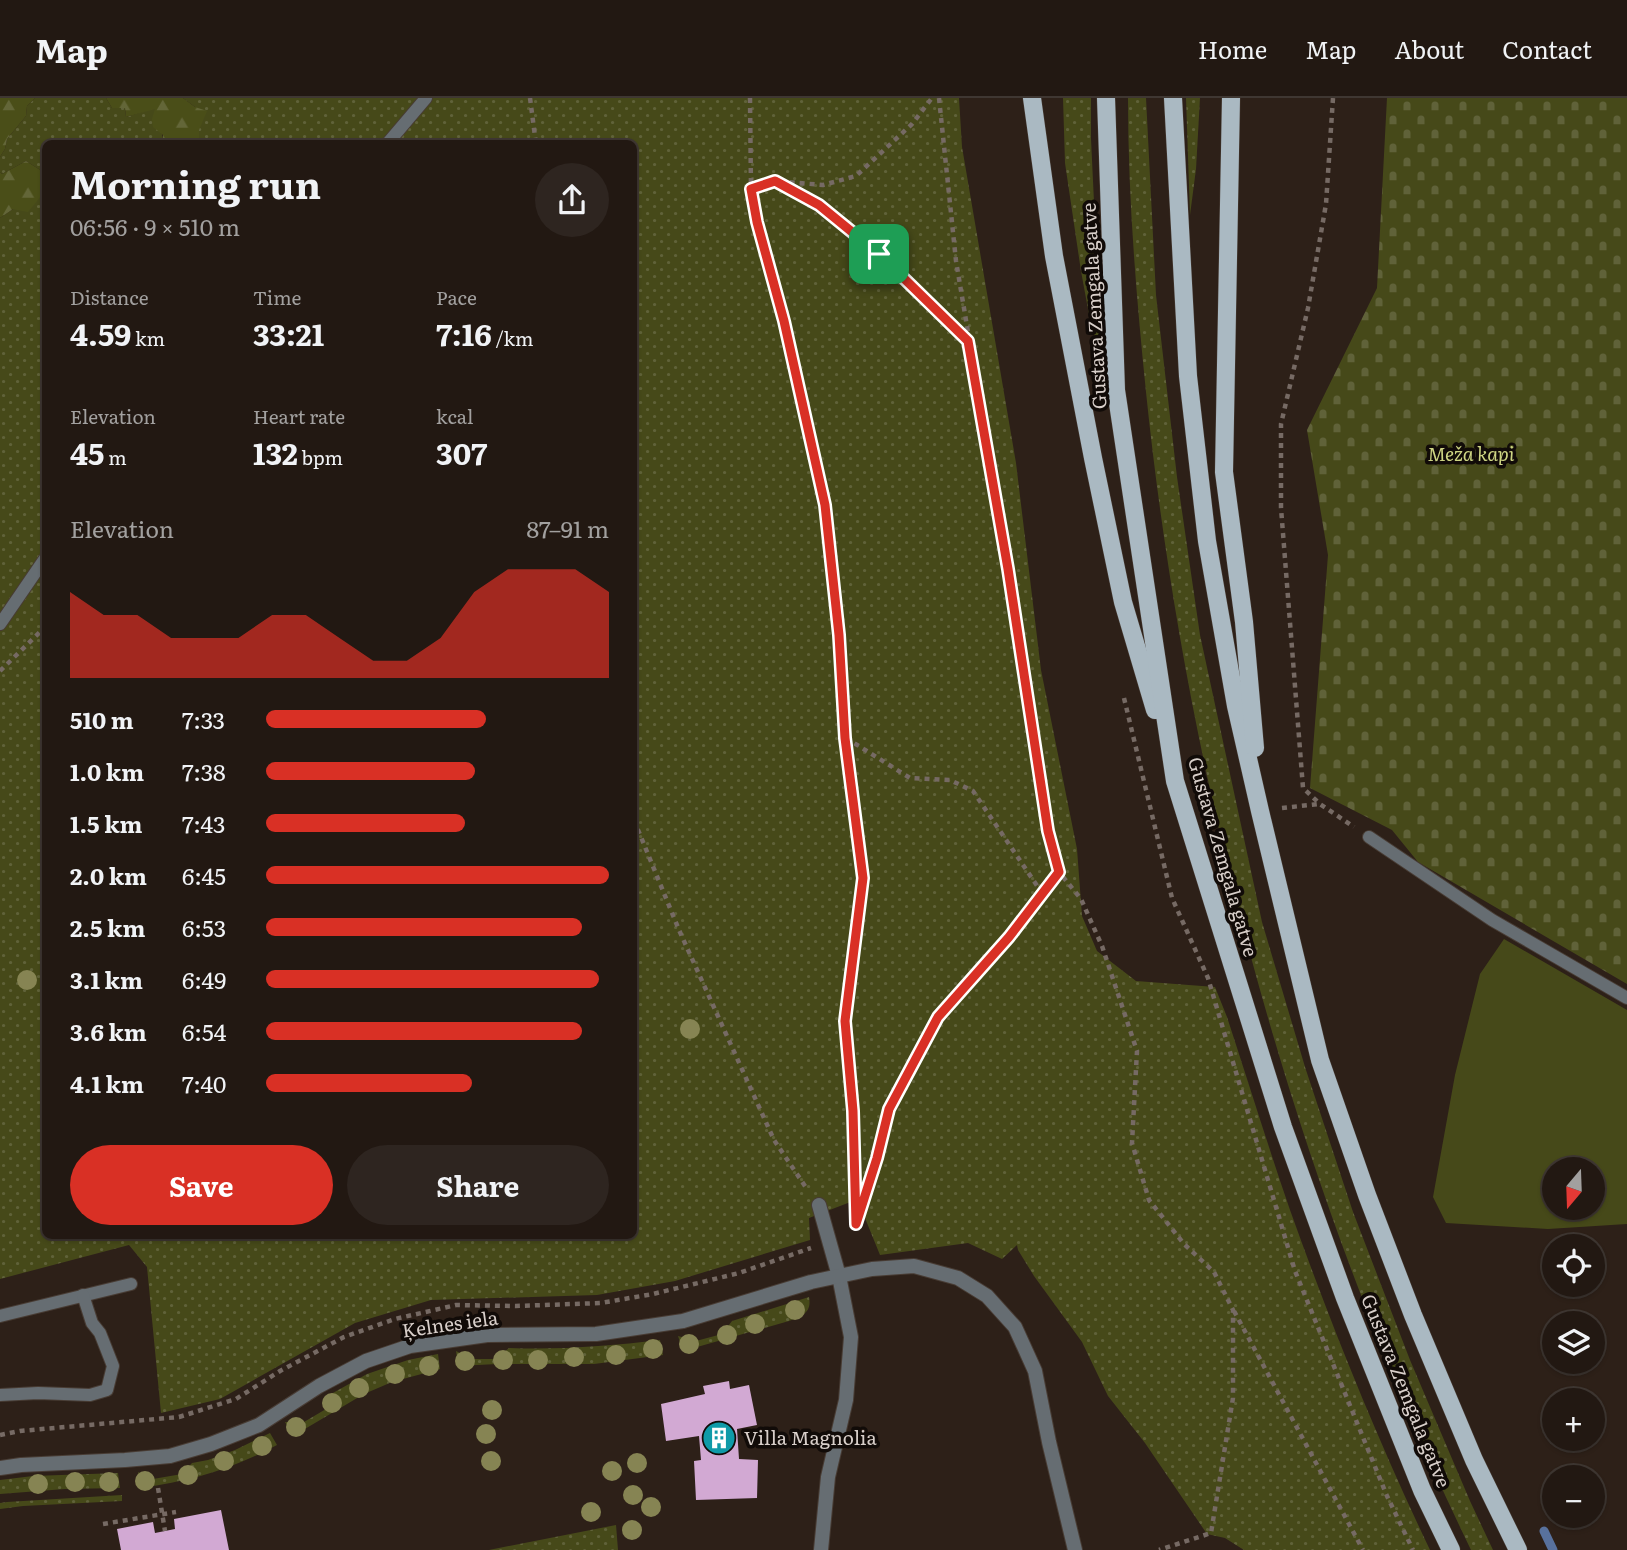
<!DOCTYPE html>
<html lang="en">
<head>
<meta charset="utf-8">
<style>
  :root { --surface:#221812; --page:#2e2520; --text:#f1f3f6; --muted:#a2a09f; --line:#3f3732; --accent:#d93025 }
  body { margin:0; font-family:Literata,serif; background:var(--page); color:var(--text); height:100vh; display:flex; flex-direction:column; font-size:26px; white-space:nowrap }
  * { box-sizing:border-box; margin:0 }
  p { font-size:23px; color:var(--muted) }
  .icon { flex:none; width:38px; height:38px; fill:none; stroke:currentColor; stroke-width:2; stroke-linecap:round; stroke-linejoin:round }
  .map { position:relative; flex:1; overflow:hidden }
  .side { position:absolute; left:42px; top:42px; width:595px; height:1099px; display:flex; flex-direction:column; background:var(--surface); border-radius:10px; box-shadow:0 2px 5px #0004,0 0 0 2px var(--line) }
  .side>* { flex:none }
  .needle { width:46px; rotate:199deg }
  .tools { position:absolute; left:1542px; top:1059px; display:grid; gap:14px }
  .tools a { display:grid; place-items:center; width:63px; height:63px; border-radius:50%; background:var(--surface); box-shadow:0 2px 5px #0004,0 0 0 2px var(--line); font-size:35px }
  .pin { position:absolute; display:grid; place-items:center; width:60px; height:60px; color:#fff; margin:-30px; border-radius:14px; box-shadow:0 4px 10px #0006 }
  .round { display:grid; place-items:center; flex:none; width:74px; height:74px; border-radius:37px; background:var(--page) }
  .summary { display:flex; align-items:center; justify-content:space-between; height:119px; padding:0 28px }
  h1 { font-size:38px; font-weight:700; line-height:52px }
  .figures { display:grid; grid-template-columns:repeat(3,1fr); gap:10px; height:119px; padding:7px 28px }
  .figures div { display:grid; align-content:center }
  .figures b { font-size:30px; font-weight:700 }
  .figures small { font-size:19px; font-weight:400 }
  .figures p { font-size:19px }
  .chart { height:196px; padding:14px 28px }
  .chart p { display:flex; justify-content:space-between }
  .chart svg { width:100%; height:126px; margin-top:7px; fill:var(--accent); opacity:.7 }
  .primary-button { display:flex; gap:14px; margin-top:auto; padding:14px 28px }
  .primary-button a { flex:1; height:80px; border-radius:42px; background:var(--accent); color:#fff; font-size:28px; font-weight:700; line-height:80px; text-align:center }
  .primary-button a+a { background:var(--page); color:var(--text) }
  ul { padding:0 28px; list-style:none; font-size:23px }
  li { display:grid; grid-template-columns:112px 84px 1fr; align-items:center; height:52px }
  li i { height:18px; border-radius:9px; background:var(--accent) }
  header { display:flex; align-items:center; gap:42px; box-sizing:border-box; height:98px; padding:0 35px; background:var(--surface); border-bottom:2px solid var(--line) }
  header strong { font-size:33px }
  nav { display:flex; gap:38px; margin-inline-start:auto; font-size:24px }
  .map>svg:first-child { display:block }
  .grass { fill:url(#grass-dots) }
  .forest { fill:url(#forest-firs) }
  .cemetery { fill:url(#cemetery-stones) }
  .garden { fill:#464919; fill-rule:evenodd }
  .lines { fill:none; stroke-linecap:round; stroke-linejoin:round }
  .stream { stroke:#58719d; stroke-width:9 }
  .building { fill:#d2a9d3 }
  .lane-casing { stroke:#483c34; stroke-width:14 }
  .street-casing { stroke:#483c34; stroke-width:16 }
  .primary-casing { stroke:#483c34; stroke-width:19 }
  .path { stroke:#766a64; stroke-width:4.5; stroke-dasharray:5 5; stroke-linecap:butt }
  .lane { stroke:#666d72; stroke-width:12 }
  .street { stroke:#666d72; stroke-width:14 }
  .primary { stroke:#aab9c2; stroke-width:18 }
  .tree { fill:#868453 }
  .route-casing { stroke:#fff; stroke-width:14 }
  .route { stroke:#d93025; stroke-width:9 }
  .labels { text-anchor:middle; stroke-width:7; stroke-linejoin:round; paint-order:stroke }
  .street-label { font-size:19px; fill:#d8cfca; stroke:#110b08 }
  .park-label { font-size:19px; font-style:italic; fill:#cfd684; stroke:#110b08 }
  .poi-label { font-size:19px; fill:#d8cfca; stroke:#110b08; text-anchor:start }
</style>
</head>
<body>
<header>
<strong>Map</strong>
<nav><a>Home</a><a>Map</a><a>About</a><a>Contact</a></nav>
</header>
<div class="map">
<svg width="1627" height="1452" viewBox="0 0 1627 1452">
  <defs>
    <pattern id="grass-dots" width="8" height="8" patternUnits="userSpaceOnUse" patternTransform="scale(1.75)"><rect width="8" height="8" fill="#464919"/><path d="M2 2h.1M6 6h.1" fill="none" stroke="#606239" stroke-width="1.8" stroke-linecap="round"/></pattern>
    <pattern id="forest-firs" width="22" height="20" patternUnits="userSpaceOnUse" patternTransform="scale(1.75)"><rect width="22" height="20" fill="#4a4e18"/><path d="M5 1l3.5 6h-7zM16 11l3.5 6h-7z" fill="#636638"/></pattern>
    <pattern id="cemetery-stones" width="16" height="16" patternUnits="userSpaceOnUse" patternTransform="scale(1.75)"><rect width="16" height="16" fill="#464919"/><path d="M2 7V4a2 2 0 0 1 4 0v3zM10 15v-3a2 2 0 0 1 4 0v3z" fill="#606239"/></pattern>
  </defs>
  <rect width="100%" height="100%" fill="#2d2018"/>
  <g class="grass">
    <polygon points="35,0 106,0 112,10 125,10 126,19 155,10 164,44 46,46 45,83 42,73 26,63 2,76 0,74 0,59 5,51 7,41 26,18 27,8"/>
    <path d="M183 0H959L962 49 1016 365 1041 572 1077 751 1082 818 1097 853 1136 883 1215 889 1227 919C1248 983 1268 1048 1290 1112 1331 1227 1377 1341 1430 1452H1244L1225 1440 1207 1436 1145 1345 1108 1298 1082 1244 1034 1178 1018 1152 1017 1147 1002 1161 968 1145 880 1157 865 1120 853 1103 809 1120 810 1142 675 1183 597 1197 431 1202 355 1225 220 1301 161 1315 147 1169 129 1147 0 1181V120L13 111 42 97 45 86 46 1138H634V46L199 45V32L195 9Z"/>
    <polygon points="1063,0 1091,0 1091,41 1101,251 1092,233 1081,173 1065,65"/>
    <path d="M1128 0H1146L1156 197 1177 379 1200 537 1262 824 1305 969 1353 1114 1410 1262 1470 1403 1493 1452H1471C1297 1092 1187 691 1146 294 1136 196 1128 98 1128 0Z"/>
    <polygon points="1186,0 1200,0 1196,71 1190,117"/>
    <path d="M809 1199C812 1215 802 1218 789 1223L683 1253 678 1238 696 1243 722 1236 732 1223Z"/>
    <path d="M660 1242 663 1257 594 1266H497L458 1268 456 1253 472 1261H496L509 1250C560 1252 610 1248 660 1242Z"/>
    <polygon points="438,1256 440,1271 392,1284 364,1296 293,1338 285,1324 304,1324 326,1311 331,1296 367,1276 408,1262"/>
    <path d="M270 1335 277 1347C233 1371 191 1383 141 1390L138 1374 153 1381 182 1376 192 1365 208 1362 235 1352Z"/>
    <polygon points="118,1375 120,1390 65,1391 0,1396 0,1382 33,1378"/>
    <polygon points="122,1397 122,1403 23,1408 0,1411 0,1405 7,1404"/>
    <polygon points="616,1427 618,1452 489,1452"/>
  </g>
  <g class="forest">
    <polygon points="0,0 35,0 27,8 26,18 7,41 5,51 0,59"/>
    <polygon points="106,0 183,0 195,9 207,13 199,32 199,45 163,45 163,37 153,29 152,21 155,11 126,19 125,10 112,10"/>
    <path d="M26 63 42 73C49 93 40 99 28 114L13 111 0 120V74L2 76Z"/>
  </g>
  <polygon class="cemetery" points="1387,0 1627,0 1627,886 1418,764 1392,732 1310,690 1328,457 1307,332 1377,190"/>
  <path class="garden" d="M1504 841 1627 912V1126L1548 1131 1446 1125 1433 1099 1455 977 1480 876ZM1554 1071H1592V1110H1554Z"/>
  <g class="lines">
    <polyline class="stream" points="1544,1433 1553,1452"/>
  </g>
  <g class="building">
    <polygon points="729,1283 730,1291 749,1287 757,1327 737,1331 739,1361 758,1362 757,1400 696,1402 694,1363 701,1362 699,1338 666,1343 661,1306 705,1296 703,1288"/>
    <polygon points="221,1412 229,1452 121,1452 117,1431 153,1424 155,1435 175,1431 174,1421"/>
  </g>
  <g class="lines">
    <defs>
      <g id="lane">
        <polyline points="387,46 426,0"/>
        <polyline points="0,526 46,459"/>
        <polyline points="1369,739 1492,822 1627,900"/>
        <polyline points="0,1218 131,1186"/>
        <polyline points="0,1297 38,1295 90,1297 107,1292 113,1268 100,1235 92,1225 83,1197"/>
      </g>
      <g id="street">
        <polyline points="819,1107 839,1178 851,1239 846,1302 828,1379 821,1452"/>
        <polyline points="0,1370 21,1367 125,1362 170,1358 211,1346 259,1327 319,1288 366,1263 410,1248 487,1237 596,1236 683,1223 811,1184 872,1171 914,1168 958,1180 987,1198 1015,1229 1035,1273 1049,1344 1075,1452"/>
      </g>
      <g id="primary">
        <polyline points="1032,0 1054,158 1093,360 1123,504 1155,612"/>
        <polyline points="1106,0 1116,292 1175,683 1283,1029 1345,1200 1422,1392 1451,1452"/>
        <polyline points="1173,0 1188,278 1207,443 1236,608 1260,713 1320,962 1367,1097 1413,1217 1474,1362 1518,1452"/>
        <polyline points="1231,0 1224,374 1244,524 1255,650"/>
      </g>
    </defs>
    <use href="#lane" class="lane-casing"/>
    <use href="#street" class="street-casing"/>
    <use href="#primary" class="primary-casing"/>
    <g class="path">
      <polyline points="530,0 536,46"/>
      <polyline points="750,0 751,91 757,124 784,223 825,407 839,537 845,640 863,780 846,923 853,1014 856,1126"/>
      <polyline points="939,0 956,163 1008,471 1047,733 1059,774 1081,801 1102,848 1137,953 1132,1045 1149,1102 1184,1146 1214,1174 1233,1212 1233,1300 1211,1435 1159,1452"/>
      <polyline points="1333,0 1326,106 1308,210 1281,326 1281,410 1303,690 1320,706 1354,729"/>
      <polyline points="775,83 819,107 879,156 968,242"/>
      <polyline points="751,91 775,83 823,87 856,78 912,26 932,0"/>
      <polyline points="0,573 46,528"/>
      <polyline points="1124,600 1172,800 1208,880 1295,1173 1387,1398 1413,1452"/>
      <polyline points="846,640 910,680 950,682 973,693 1042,795"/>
      <polyline points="1282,710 1319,706"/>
      <polyline points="634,722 679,832 774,1042 807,1091"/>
      <polyline points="858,1123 877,1060 889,1011 938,919 1009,839 1059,774"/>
      <polyline points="1234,1213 1363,1452"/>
      <polyline points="0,1337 20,1333 179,1319 236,1301 280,1273 344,1239 395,1221 456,1207 516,1208 601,1205 653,1196 739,1175 811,1150"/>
      <polyline points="158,1390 165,1433"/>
      <polyline points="103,1426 176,1414"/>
    </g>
    <use href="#lane" class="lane"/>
    <use href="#street" class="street"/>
    <use href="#primary" class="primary"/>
  </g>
  <g class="tree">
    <circle cx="27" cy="882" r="10"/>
    <circle cx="690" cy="931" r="10"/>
    <circle cx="795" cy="1212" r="10"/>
    <circle cx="755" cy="1226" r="10"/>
    <circle cx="727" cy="1237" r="10"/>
    <circle cx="689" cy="1246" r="10"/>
    <circle cx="653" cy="1251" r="10"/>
    <circle cx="616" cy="1257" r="10"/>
    <circle cx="574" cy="1259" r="10"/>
    <circle cx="503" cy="1262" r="10"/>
    <circle cx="538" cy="1262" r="10"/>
    <circle cx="465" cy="1263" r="10"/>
    <circle cx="429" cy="1268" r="10"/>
    <circle cx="395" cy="1276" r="10"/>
    <circle cx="359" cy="1290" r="10"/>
    <circle cx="332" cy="1305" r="10"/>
    <circle cx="492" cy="1312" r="10"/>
    <circle cx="296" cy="1329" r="10"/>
    <circle cx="486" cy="1336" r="10"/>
    <circle cx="262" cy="1348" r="10"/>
    <circle cx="224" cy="1363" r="10"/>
    <circle cx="491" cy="1363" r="10"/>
    <circle cx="637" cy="1365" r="10"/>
    <circle cx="612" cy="1373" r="10"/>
    <circle cx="188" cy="1377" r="10"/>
    <circle cx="145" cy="1383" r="10"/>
    <circle cx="75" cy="1384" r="10"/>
    <circle cx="109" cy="1384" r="10"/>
    <circle cx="38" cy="1386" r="10"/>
    <circle cx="633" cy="1397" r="10"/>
    <circle cx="651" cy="1409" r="10"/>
    <circle cx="591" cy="1414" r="10"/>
    <circle cx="632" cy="1432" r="10"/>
  </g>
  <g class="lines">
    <defs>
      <polygon id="route" points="775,83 819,107 879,156 968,243 1008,471 1048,733 1059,774 1009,839 938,919 889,1011 877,1060 856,1126 853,1013 845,923 863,780 845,640 839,537 825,407 784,223 757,124 751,91"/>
    </defs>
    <use href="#route" class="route-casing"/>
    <use href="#route" class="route"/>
  </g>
  <defs>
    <symbol id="building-disc" viewBox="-11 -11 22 22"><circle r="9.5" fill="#0f9aa8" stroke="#110b08"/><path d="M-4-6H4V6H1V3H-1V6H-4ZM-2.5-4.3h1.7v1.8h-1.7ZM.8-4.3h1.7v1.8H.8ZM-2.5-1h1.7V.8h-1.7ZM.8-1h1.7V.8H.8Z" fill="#fff"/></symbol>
  </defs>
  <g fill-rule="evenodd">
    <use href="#building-disc" x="700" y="1321" width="38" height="38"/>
  </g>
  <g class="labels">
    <g class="street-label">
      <text transform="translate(1094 208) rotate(-93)" y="7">Gustava Zemgala gatve</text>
      <text transform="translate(1223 759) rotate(74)" y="7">Gustava Zemgala gatve</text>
      <text transform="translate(450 1226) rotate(-8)" y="7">Ķelnes iela</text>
      <text transform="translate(1406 1293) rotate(68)" y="7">Gustava Zemgala gatve</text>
    </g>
    <g class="park-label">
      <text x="1471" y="363">Meža kapi</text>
    </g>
    <g class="poi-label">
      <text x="744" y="1347">Villa Magnolia</text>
    </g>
  </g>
</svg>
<div class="tools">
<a><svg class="needle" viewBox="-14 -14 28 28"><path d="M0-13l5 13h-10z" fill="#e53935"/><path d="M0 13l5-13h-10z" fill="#a2a09f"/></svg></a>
<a><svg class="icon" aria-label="locate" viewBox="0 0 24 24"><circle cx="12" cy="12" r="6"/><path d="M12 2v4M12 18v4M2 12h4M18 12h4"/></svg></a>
<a><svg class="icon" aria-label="layers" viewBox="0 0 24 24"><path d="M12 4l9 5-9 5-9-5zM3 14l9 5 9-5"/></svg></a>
<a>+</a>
<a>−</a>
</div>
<div class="pin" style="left:879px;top:156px;background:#1e9e55"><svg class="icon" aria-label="arrive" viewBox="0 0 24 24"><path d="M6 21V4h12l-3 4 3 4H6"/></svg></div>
<section class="side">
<div class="summary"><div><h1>Morning run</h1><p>06:56 · 9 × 510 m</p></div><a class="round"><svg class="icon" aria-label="share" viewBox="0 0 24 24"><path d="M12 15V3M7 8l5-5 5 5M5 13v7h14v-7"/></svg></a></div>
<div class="figures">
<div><p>Distance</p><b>4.59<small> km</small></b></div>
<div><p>Time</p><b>33:21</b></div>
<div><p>Pace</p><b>7:16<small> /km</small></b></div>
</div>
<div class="figures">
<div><p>Elevation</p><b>45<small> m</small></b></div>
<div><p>Heart rate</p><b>132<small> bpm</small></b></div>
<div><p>kcal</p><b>307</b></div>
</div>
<div class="chart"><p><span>Elevation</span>87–91 m</p>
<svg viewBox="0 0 160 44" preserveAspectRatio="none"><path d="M0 44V14L10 22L20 22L30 30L40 30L50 30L60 22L70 22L80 30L90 38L100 38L110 30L120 14L130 6L140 6L150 6L160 14V44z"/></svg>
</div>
<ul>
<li><b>510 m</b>7:33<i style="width:64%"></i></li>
<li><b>1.0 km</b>7:38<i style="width:61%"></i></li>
<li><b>1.5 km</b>7:43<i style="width:58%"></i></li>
<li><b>2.0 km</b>6:45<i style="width:100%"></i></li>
<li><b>2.5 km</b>6:53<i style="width:92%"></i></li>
<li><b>3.1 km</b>6:49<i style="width:97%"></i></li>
<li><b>3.6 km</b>6:54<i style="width:92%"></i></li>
<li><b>4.1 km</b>7:40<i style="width:60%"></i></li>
</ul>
<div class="primary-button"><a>Save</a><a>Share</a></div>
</section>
</div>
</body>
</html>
